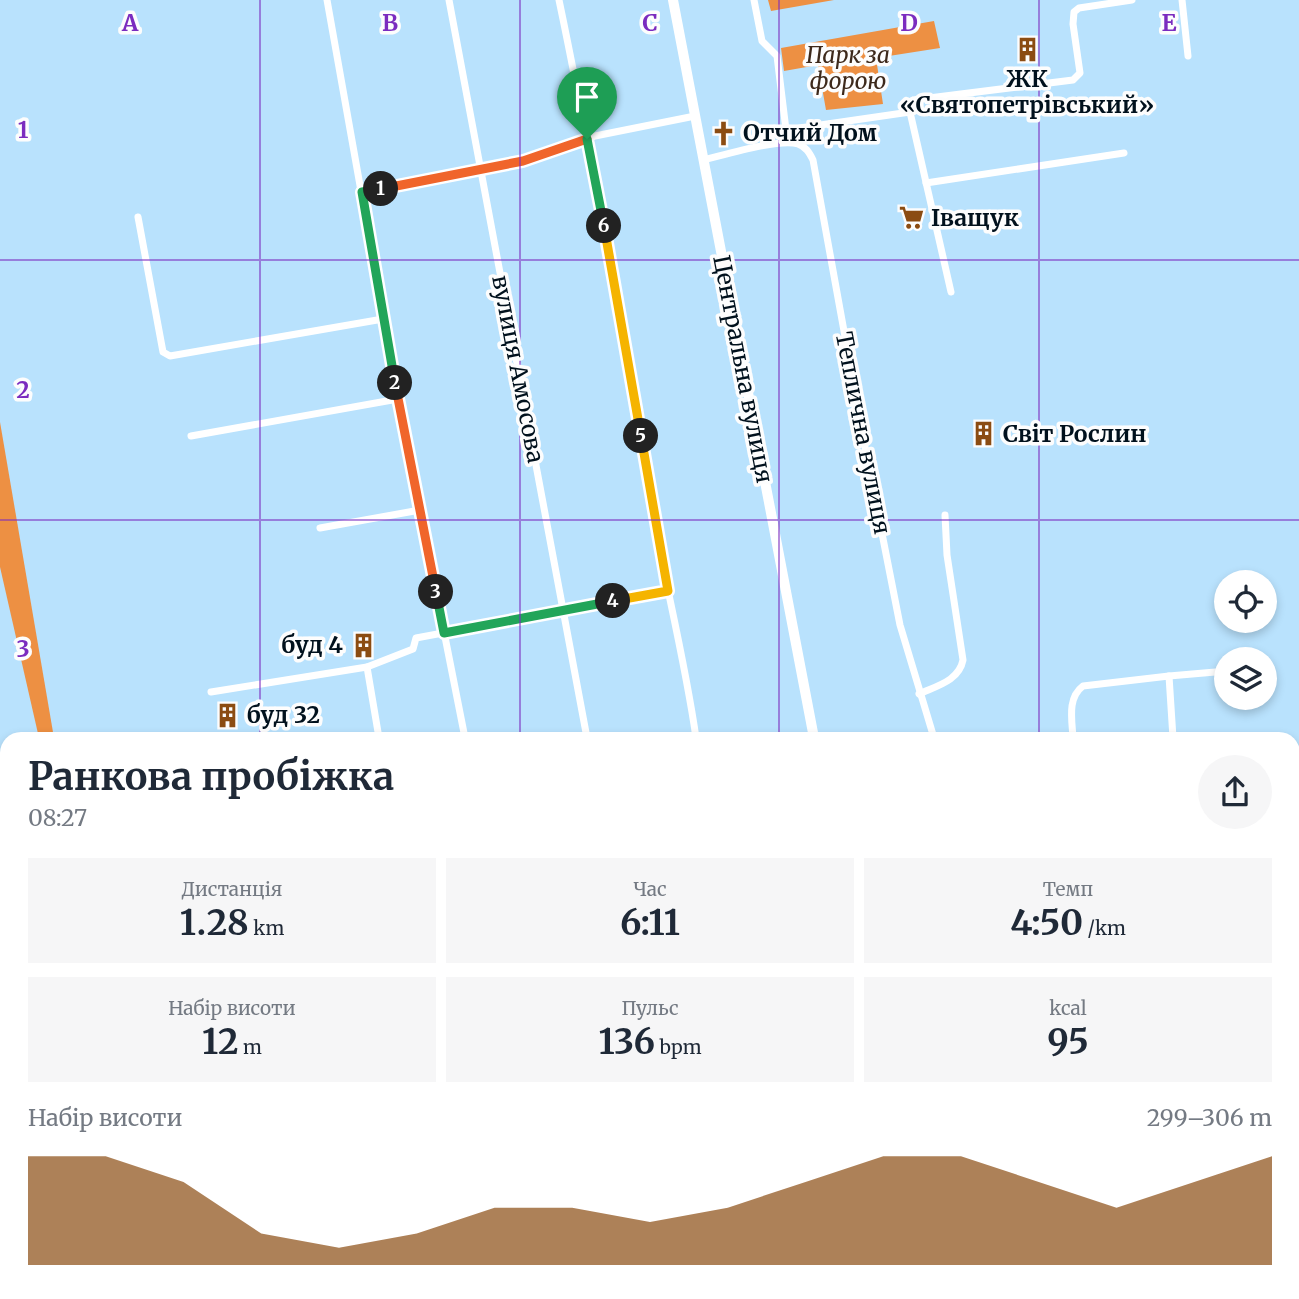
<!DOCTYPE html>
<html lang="uk">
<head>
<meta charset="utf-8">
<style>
  :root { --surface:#fff; --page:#f6f6f7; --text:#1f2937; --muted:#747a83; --accent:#8b4c12 }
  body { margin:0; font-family:Merriweather,serif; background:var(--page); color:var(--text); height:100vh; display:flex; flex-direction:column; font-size:26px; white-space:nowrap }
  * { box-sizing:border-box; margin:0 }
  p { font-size:23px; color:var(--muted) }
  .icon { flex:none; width:38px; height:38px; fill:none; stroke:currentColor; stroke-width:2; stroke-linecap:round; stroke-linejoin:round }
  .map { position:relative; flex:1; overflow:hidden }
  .sheet { position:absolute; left:0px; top:732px; width:1300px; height:569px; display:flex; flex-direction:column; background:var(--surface); border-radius:21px 21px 0 0; box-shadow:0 4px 10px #0003 }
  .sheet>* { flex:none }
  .fabs { position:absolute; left:1214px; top:570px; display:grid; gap:14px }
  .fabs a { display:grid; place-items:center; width:63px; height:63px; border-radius:50%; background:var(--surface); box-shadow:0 4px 10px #0003; font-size:35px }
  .pin { position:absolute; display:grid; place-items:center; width:60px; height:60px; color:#fff; margin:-72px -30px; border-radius:50% 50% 50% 0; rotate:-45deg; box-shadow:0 0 7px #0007 }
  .pin .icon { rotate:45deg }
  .km { position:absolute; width:35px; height:35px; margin:-18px; border-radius:50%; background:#222; color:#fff; font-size:19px; line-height:35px; text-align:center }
  .round { display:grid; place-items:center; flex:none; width:74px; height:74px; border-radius:37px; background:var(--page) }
  .headline { display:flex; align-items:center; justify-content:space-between; height:119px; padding:0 28px }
  h1 { font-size:38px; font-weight:700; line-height:52px }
  .figures { display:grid; grid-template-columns:repeat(3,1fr); gap:10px; height:119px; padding:7px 28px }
  .figures div { display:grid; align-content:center; border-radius:0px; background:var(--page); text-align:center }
  .figures b { font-size:35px; font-weight:700 }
  .figures small { font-size:19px; font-weight:400 }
  .figures p { font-size:19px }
  .chart { height:196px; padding:14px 28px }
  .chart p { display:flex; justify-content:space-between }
  .chart svg { width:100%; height:126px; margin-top:7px; fill:var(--accent); opacity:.7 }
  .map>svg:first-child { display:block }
  .green { fill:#ed9043 }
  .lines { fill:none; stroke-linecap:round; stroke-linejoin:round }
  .minor { stroke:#fff; stroke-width:7 }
  .secondary { stroke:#fff; stroke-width:10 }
  .split-1-casing { stroke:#fff; stroke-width:14 }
  .split-2-casing { stroke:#fff; stroke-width:14 }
  .split-3-casing { stroke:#fff; stroke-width:14 }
  .split-4-casing { stroke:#fff; stroke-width:14 }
  .split-5-casing { stroke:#fff; stroke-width:14 }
  .split-6-casing { stroke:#fff; stroke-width:14 }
  .split-7-casing { stroke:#fff; stroke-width:14 }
  .split-1 { stroke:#f0652b; stroke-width:9 }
  .split-2 { stroke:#22a559; stroke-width:9 }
  .split-3 { stroke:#f0652b; stroke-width:9 }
  .split-4 { stroke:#22a559; stroke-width:9 }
  .split-5 { stroke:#f5b400; stroke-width:9 }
  .split-6 { stroke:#f5b400; stroke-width:9 }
  .split-7 { stroke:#22a559; stroke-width:9 }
  .grid { fill:none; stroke:#7b2cbf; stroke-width:2; stroke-opacity:0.55 }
  .labels { text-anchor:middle; stroke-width:7; stroke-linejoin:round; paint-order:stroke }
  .park-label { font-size:23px; font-style:italic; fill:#3d291b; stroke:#fdfdfd }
  .poi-label { font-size:23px; font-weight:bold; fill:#01111d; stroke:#fdfdfd; text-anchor:start }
  .street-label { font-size:23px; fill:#01111d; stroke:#fdfdfd }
  .grid-label { font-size:23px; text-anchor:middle; font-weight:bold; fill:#7b2cbf; stroke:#fdfdfd; stroke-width:7; stroke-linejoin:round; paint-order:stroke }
</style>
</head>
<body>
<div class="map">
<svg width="1299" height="1299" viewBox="0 0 1299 1299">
  <rect width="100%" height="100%" fill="#b9e2fd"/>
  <g class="green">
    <polygon points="768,0 834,0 771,11"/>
    <polygon points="934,21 940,48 876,58 883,104 826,110 818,65 784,71 781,48"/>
    <polygon points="0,422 54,738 39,738 0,567"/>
    <polygon points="1293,1188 1299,1189 1299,1299 1257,1299 1250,1293 1293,1293"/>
  </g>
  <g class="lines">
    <g class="minor">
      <polyline points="327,0 398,399 465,738"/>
      <polyline points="449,0 587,738"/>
      <path d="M559 0C594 167 621 336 651 505 665 583 685 660 696 738"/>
      <polyline points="754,0 762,41 777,56 786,130 785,142"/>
      <polyline points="1182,0 1188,56"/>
      <polyline points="910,112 913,100 1073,80 1080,73 1073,24 1074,12 1079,8 1132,0"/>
      <polyline points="786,130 910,112 951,292"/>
      <path d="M703 160C724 155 780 138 798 144 806 147 809 152 813 160L865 447 900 625 934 738"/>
      <polyline points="926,183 1124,153"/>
      <polyline points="362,192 523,161 546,155 595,136 695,116"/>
      <polyline points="138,217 163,352 170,356 383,319"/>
      <polyline points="191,436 398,399"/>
      <polyline points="320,528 420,510"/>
      <polyline points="1169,676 1227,671"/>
      <polyline points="211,692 367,667"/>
      <path d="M919 694C936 686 959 681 963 660L947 555 945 515"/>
      <polyline points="379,738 367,667 413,649 416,638 668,591"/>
      <path d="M1073 738C1072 720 1067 698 1083 686L1169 676 1173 738"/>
      <polyline points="0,1082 7,1080"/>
      <polyline points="202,1293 203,1299"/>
      <polyline points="534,1293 535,1299"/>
      <polyline points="656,1293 657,1299"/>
      <polyline points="770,1293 771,1299"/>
      <polyline points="1077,1293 1078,1299"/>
      <polyline points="1177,1293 1178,1299"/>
      <polyline points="1225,1293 1232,1299"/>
    </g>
    <g class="secondary">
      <polyline points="673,0 814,738"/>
      <polyline points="921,1293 922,1299"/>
    </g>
  </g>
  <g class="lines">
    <defs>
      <polyline id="split-1" points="381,189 523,161 587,139"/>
      <polyline id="split-2" points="381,189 362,192 395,383"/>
      <polyline id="split-3" points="395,383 436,592"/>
      <polyline id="split-4" points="436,592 444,633 613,601"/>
      <polyline id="split-5" points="613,601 668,591 641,436"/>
      <polyline id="split-6" points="604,226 641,436"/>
      <polyline id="split-7" points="587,139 604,226"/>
    </defs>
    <use href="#split-1" class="split-1-casing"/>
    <use href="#split-2" class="split-2-casing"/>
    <use href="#split-3" class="split-3-casing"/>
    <use href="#split-4" class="split-4-casing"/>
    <use href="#split-5" class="split-5-casing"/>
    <use href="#split-6" class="split-6-casing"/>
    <use href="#split-7" class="split-7-casing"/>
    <use href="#split-1" class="split-1"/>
    <use href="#split-2" class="split-2"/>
    <use href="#split-3" class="split-3"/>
    <use href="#split-4" class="split-4"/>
    <use href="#split-5" class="split-5"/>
    <use href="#split-6" class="split-6"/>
    <use href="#split-7" class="split-7"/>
  </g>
  <path class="grid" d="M260 0V738M520 0V738M779 0V738M1039 0V738M0 260H1299M0 520H1299M0 779H7M1293 779H1299M0 1039H7M1293 1039H1299M260 1293V1299M520 1293V1299M779 1293V1299M1039 1293V1299"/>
  <defs>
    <symbol id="building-bare" viewBox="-9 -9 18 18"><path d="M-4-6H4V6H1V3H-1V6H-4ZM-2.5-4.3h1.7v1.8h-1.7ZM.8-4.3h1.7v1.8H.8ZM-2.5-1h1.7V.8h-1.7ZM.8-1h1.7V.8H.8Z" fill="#8b4c12" stroke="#fdfdfd" stroke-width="2.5" paint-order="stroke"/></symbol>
    <symbol id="church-bare" viewBox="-9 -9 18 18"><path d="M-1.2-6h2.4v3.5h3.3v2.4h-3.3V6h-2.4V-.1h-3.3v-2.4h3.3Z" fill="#8b4c12" stroke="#fdfdfd" stroke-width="2.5" paint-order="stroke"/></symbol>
    <symbol id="supermarket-bare" viewBox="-9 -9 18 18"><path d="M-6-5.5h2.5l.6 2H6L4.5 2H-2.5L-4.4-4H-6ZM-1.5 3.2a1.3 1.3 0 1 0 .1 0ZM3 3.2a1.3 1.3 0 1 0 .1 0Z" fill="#8b4c12" stroke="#fdfdfd" stroke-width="2.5" paint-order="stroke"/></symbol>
  </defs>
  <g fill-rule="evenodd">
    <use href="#building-bare" x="1010" y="32" width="35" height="35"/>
    <use href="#church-bare" x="706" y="116" width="35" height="35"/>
    <use href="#supermarket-bare" x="894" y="200" width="35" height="35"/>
    <use href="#building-bare" x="966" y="416" width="35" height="35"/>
    <use href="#building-bare" x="346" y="628" width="35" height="35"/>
    <use href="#building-bare" x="210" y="698" width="35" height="35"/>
  </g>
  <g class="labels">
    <g class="park-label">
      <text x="848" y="63">Парк за<tspan x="848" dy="26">форою</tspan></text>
    </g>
    <g class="poi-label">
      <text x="1027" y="87" text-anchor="middle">ЖК<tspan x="1027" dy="26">«Святопетрівський»</tspan></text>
      <text x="743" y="141">Отчий Дом</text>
      <text x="931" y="226">Іващук</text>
      <text x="1003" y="442">Світ Рослин</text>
      <text x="343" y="653" text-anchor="end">буд 4</text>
      <text x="247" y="723">буд 32</text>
    </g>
    <g class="street-label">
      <text transform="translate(518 369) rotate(79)" y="8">вулиця Амосова</text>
      <text transform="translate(743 369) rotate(79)" y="8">Центральна вулиця</text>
      <text transform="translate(863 433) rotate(79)" y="8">Теплична вулиця</text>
    </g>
  </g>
  <g class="grid-label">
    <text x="130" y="31">A</text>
    <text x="390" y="31">B</text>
    <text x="650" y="31">C</text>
    <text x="909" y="31">D</text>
    <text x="1169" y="31">E</text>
    <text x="23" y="138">1</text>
    <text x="23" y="398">2</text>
    <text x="23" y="657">3</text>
  </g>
</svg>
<div class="fabs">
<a><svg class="icon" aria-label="locate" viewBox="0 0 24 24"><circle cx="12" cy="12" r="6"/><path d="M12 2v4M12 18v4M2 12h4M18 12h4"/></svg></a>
<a><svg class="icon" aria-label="layers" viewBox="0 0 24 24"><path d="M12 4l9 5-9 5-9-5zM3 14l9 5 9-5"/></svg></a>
</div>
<div class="pin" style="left:587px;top:139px;background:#1e9e55"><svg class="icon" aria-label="arrive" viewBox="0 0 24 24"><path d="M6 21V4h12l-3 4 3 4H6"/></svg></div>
<b class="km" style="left:381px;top:189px">1</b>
<b class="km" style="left:395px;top:383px">2</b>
<b class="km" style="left:436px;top:592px">3</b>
<b class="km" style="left:613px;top:601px">4</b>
<b class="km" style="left:641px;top:436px">5</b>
<b class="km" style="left:604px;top:226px">6</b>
<section class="sheet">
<div class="headline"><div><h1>Ранкова пробіжка</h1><p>08:27</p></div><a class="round"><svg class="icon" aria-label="share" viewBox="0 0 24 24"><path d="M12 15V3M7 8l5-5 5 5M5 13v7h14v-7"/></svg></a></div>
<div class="figures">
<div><p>Дистанція</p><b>1.28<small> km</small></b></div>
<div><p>Час</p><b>6:11</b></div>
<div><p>Темп</p><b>4:50<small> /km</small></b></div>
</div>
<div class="figures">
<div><p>Набір висоти</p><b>12<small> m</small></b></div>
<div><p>Пульс</p><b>136<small> bpm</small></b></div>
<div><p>kcal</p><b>95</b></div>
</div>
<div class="chart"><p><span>Набір висоти</span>299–306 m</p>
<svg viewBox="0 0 160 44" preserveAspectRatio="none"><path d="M0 44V6L10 6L20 15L30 33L40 38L50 33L60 24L70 24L80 29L90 24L100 15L110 6L120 6L130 15L140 24L150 15L160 6V44z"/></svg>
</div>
</section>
</div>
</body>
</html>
